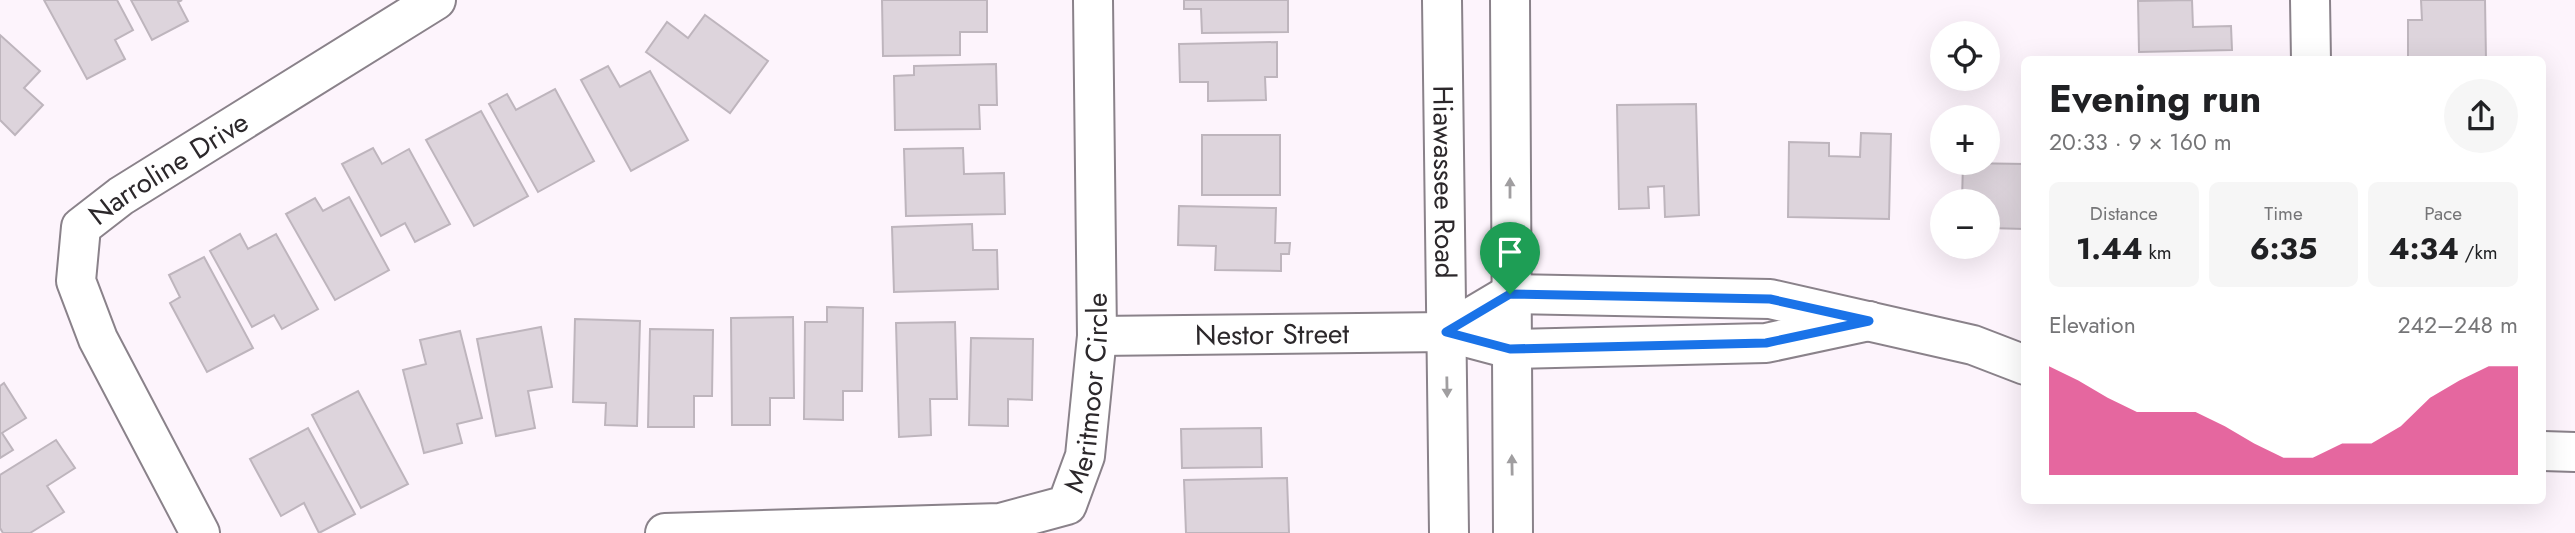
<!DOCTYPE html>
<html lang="en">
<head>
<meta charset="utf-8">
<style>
  :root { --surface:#fff; --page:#f6f6f6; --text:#202124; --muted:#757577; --accent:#db2777 }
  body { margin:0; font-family:Jost,sans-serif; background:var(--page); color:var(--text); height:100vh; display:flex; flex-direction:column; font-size:26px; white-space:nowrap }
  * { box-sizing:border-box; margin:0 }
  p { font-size:23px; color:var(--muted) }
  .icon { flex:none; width:38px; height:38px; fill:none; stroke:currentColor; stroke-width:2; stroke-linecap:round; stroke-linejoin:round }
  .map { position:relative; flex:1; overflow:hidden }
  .details { position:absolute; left:2021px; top:56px; width:525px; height:448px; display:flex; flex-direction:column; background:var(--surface); border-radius:10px; box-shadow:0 7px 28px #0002 }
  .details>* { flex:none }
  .controls { position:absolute; left:1930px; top:21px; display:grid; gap:14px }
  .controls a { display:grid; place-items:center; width:70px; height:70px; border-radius:50%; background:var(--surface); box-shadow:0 7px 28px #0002; font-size:35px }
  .pin { position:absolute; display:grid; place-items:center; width:60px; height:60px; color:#fff; margin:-72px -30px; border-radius:50% 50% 50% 0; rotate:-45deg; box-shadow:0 0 7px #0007 }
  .pin .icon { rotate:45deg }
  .round { display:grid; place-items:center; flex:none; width:74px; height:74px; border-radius:37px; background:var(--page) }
  .head { display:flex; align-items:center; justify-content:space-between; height:119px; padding:0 28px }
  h1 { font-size:38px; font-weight:700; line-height:52px }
  .figures { display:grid; grid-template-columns:repeat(3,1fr); gap:10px; height:119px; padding:7px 28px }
  .figures div { display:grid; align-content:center; border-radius:10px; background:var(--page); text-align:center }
  .figures b { font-size:30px; font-weight:700 }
  .figures small { font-size:19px; font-weight:400 }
  .figures p { font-size:19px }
  .chart { height:196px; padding:14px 28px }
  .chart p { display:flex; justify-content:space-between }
  .chart svg { width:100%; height:126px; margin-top:7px; fill:var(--accent); opacity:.7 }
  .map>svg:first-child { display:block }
  .building { fill:#ddd4dc; stroke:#beb5bd; stroke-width:2 }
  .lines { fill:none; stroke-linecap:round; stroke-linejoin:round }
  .minor-casing { stroke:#8a828a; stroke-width:42 }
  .tertiary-casing { stroke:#8a828a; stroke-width:42 }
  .minor { stroke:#fff; stroke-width:38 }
  .tertiary { stroke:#fff; stroke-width:38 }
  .oneway { fill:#a09ea0 }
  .route-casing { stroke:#fff; stroke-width:14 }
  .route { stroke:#1a73e8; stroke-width:9 }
  .labels { text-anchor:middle; stroke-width:7; stroke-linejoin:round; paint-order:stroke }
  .street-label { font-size:28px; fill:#2c282b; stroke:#fdf4fc }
</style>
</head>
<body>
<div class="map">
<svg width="2575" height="533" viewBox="0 0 2575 533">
  <rect width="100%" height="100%" fill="#fdf4fc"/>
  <g class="building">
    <polygon points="44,0 117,0 133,30 115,40 125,59 87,79"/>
    <polygon points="131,0 182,0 178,2 188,21 152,40"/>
    <polygon points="882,0 987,0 987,32 960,32 960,55 883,56"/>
    <polygon points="1184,0 1288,0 1288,32 1202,33 1201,9 1184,9"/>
    <polygon points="2192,0 2193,27 2231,26 2232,50 2139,52 2138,1"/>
    <polygon points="2421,0 2485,0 2486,60 2408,60 2408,20 2422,20"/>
    <polygon points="705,15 768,61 730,113 646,52 667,22 688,38"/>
    <polygon points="0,35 40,71 24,88 43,105 15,135 0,120"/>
    <polygon points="1277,42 1277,77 1265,77 1266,100 1208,101 1208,82 1180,82 1179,44"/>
    <polygon points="996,64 997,105 979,105 980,129 895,130 894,76 914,75 914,66"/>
    <polygon points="608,66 620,87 650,71 688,140 631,171 581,80"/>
    <polygon points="555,89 594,161 538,192 489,104 507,94 516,110"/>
    <polygon points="1696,104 1699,215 1665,217 1664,186 1648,187 1649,208 1619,209 1617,105"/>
    <polygon points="481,111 528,196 474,226 426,140"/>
    <polygon points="1861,133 1891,134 1889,219 1788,217 1789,142 1829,143 1829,156 1860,157"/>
    <rect x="1202" y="135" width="78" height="60"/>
    <polygon points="373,148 382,164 409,149 450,224 415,242 405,223 381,236 342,164"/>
    <polygon points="963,148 964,174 1004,173 1005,214 906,216 904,149"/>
    <polygon points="1963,163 2025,164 2025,229 1988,228 1988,201 1962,201"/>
    <polygon points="349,197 389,270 335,300 286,214 315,198 323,211"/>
    <polygon points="1179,206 1276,208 1275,243 1290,243 1289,254 1281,254 1281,271 1215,270 1216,246 1178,245"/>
    <polygon points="972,224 973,250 997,250 998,289 894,292 892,227"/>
    <polygon points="240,234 248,249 276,234 318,309 282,329 274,315 252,327 210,251"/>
    <polygon points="204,257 253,348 207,372 170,303 180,297 169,275"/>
    <polygon points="827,307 863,308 862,391 843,391 843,420 804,419 805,322 827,322"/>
    <polygon points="793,317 794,398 770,398 770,425 732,425 731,318"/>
    <polygon points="575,319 640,321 637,426 605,425 606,403 573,402"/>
    <polygon points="955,322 957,399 930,399 931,435 899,437 896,323"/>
    <polygon points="541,327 552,387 528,391 535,428 496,436 477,339"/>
    <polygon points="650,329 713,330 712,396 694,396 694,427 648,427"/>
    <polygon points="460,331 482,418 457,424 462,443 424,453 403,370 426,364 420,340"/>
    <polygon points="971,338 1033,339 1032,400 1008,399 1008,426 969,425"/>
    <polygon points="4,383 26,418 2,433 13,450 0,458 0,386"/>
    <polygon points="358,391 408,484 361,508 312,415"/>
    <polygon points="308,428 355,514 319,533 304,503 281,516 250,459"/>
    <polygon points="1261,428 1262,467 1182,468 1181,429"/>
    <polygon points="56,440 75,468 47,486 64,512 30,533 3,533 0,528 0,475"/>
    <polygon points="1287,478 1289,533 1186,533 1184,480"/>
  </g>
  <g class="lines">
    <defs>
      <g id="minor">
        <polyline points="2310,0 2311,60"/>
        <polyline points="1446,332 1510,294 1770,299 1973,345 2025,365"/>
        <path id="s1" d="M1097 336 1446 332 1510 349 1766 343 1869 321"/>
        <polyline points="2543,451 2575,452"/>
        <path id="s2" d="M200 533 98 339 76 281 81 227 121 196 436 0"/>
        <path id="s3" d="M665 533 1000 523 1067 505 1085 456 1097 336 1093 0"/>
      </g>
      <g id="tertiary">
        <path id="s4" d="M1442 0 1449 533"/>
        <polyline points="1510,0 1513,533"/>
      </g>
    </defs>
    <use href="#minor" class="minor-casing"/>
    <use href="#tertiary" class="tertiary-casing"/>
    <use href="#minor" class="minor"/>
    <use href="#tertiary" class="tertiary"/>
  </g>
  <defs><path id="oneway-solid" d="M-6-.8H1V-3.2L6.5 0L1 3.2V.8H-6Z" transform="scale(1.75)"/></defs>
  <g class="oneway">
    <use href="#oneway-solid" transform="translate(1510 188) rotate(-90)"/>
    <use href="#oneway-solid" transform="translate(1447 387) rotate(89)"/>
    <use href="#oneway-solid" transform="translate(1512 465) rotate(-91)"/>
  </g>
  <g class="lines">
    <defs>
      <polygon id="route" points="1510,294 1770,299 1869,321 1766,343 1510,349 1446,332"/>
    </defs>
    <use href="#route" class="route-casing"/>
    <use href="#route" class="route"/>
  </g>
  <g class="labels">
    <g class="street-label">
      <text dy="10" stroke="none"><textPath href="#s2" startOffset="441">Narroline Drive</textPath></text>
      <text dy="10" stroke="none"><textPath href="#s4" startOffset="182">Hiawassee Road</textPath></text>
      <text dy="10" stroke="none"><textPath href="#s1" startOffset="175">Nestor Street</textPath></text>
      <text dy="10" stroke="none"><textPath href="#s3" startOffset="520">Meritmoor Circle</textPath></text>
    </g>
  </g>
</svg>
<div class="controls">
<a><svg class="icon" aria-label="locate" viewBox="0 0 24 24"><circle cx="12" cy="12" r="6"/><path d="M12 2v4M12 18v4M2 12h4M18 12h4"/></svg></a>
<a>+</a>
<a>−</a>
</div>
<div class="pin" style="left:1510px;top:294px;background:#1e9e55"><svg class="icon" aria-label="arrive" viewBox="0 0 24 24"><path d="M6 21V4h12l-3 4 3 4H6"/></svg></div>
<section class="details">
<div class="head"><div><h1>Evening run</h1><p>20:33 · 9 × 160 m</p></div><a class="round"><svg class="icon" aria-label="share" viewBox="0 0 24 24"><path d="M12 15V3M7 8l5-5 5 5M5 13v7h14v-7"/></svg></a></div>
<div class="figures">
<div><p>Distance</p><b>1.44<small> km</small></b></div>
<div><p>Time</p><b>6:35</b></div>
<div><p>Pace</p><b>4:34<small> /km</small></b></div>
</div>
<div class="chart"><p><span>Elevation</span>242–248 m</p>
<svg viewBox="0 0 160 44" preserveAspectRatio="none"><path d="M0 44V6L10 11L20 17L30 22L40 22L50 22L60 27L70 33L80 38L90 38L100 33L110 33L120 27L130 17L140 11L150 6L160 6V44z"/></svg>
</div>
</section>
</div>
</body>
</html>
